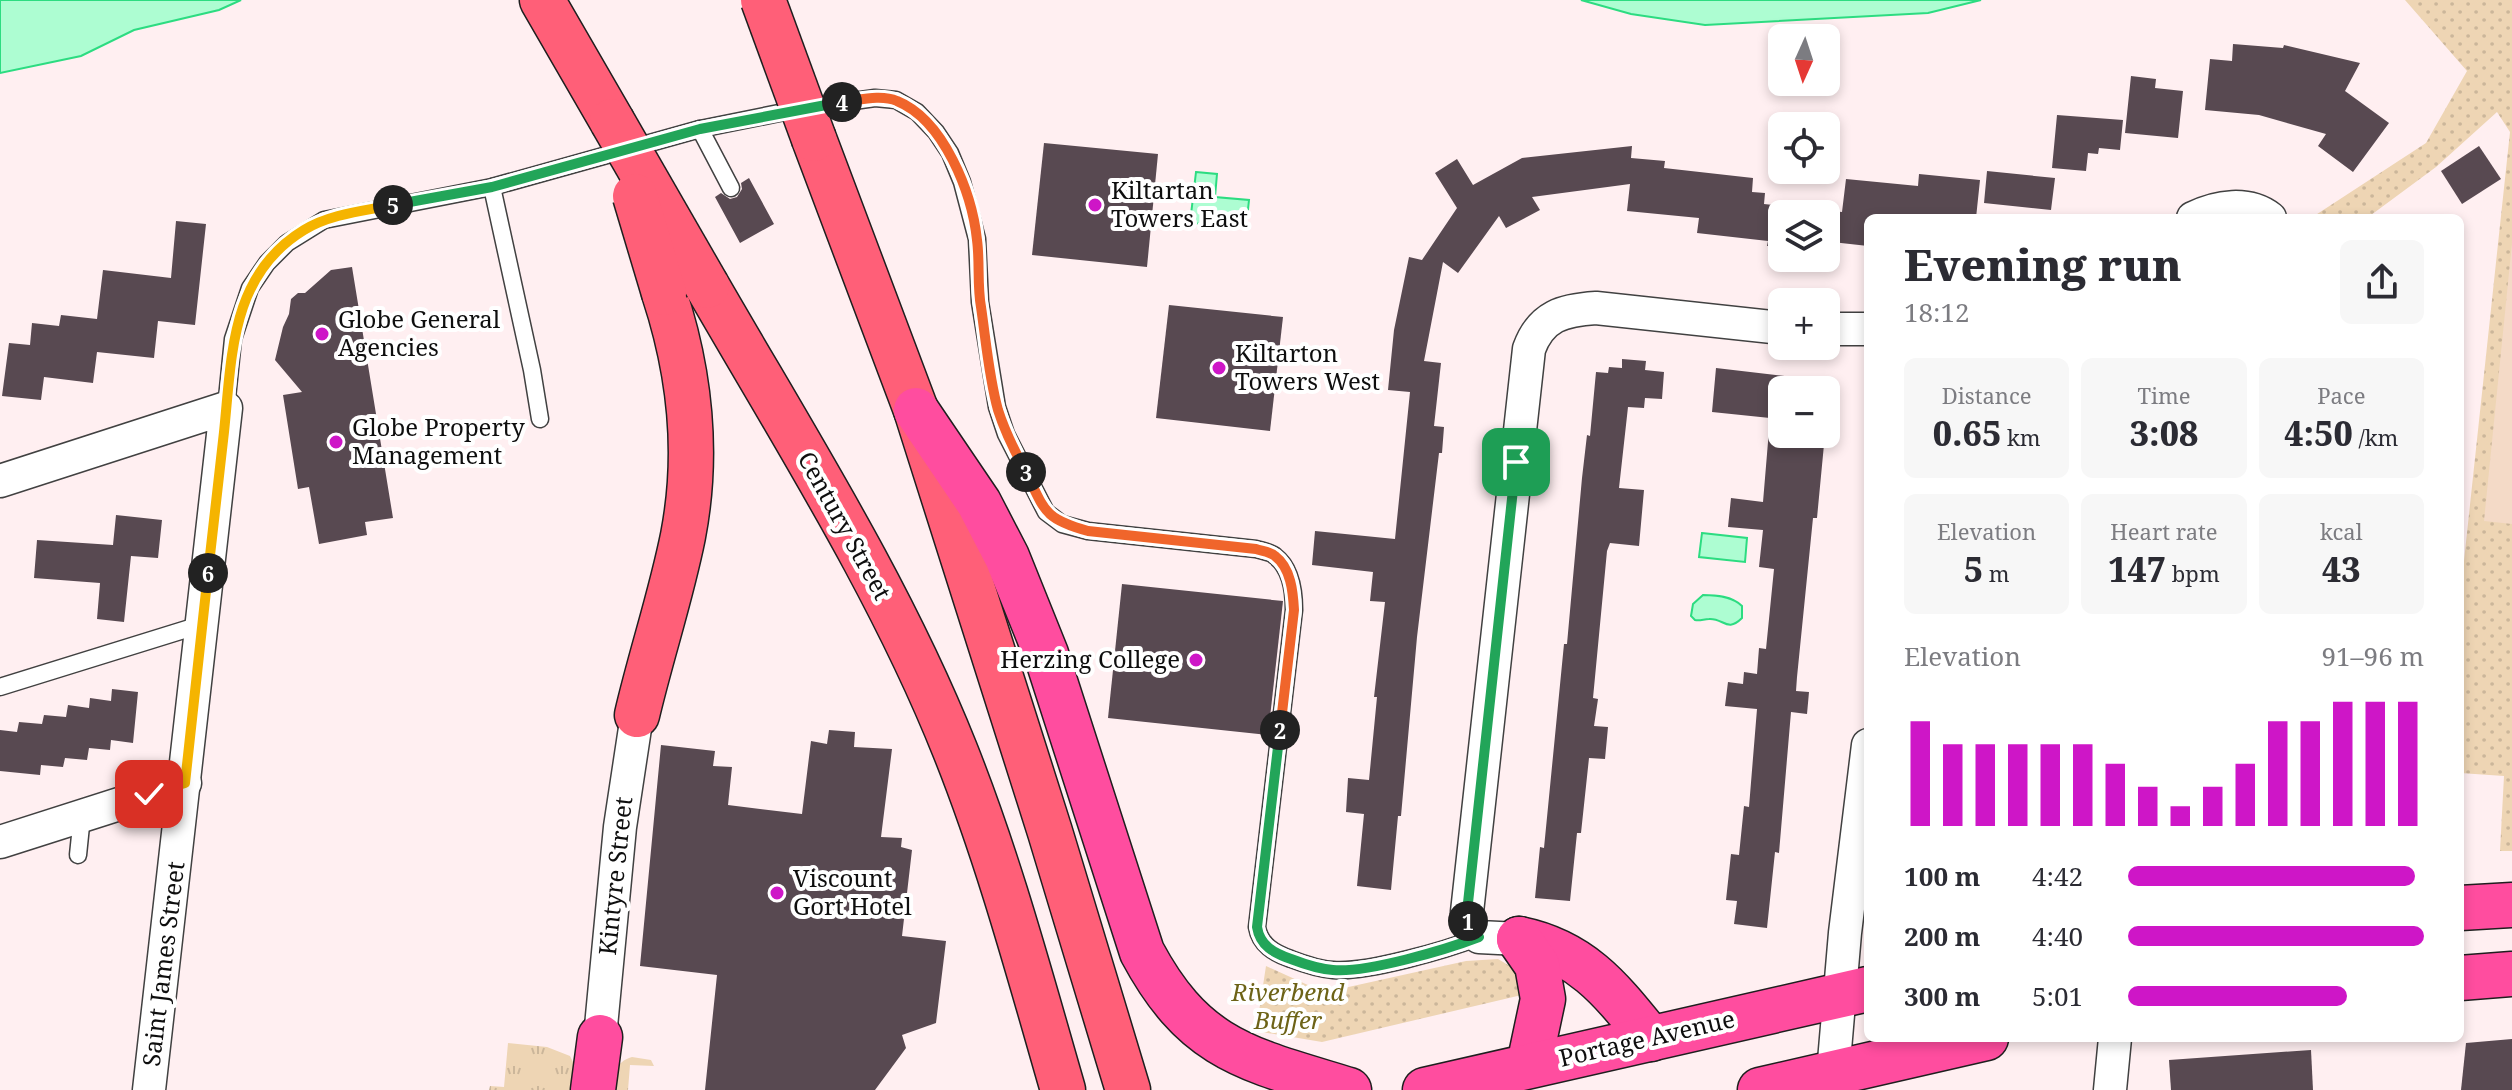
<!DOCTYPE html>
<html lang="en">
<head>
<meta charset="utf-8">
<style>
  :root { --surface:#fff; --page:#f7f7f7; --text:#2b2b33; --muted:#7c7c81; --accent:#ce16c7 }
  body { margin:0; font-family:"Noto Serif",serif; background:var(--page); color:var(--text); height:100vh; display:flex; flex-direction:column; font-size:30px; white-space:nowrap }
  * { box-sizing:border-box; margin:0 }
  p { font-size:26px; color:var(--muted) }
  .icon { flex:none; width:44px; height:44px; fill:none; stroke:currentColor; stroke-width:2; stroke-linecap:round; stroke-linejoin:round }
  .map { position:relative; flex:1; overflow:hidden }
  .drawer { position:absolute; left:1864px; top:214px; width:600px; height:828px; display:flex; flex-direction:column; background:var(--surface); border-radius:12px; box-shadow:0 4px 12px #0003 }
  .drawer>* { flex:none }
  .needle { width:52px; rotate:183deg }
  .buttons { position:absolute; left:1768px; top:24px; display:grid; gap:16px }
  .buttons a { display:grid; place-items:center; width:72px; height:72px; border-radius:12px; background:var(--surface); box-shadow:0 4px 12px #0003; font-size:40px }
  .pin { position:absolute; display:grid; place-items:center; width:68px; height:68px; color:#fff; margin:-34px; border-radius:16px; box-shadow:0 4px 12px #0006 }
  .km { position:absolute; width:40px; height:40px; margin:-20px; border-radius:50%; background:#222; color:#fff; font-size:22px; line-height:40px; text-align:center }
  .round { display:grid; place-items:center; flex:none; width:84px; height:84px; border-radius:12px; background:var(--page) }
  .headline { display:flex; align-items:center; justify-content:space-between; height:136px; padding:0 40px }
  h1 { font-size:44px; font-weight:800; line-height:60px }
  .figures { display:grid; grid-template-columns:repeat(3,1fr); gap:12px; height:136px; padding:8px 40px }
  .figures div { display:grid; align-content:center; border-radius:12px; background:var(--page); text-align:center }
  .figures b { font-size:34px; font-weight:800 }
  .figures small { font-size:22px; font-weight:400 }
  .figures p { font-size:22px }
  .chart { height:224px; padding:16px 40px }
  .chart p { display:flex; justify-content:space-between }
  .chart svg { width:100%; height:144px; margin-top:8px; stroke:var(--accent); stroke-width:6 }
  ul { padding:0 40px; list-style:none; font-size:26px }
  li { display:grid; grid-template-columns:128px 96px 1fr; align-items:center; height:60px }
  li i { height:20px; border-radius:10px; background:var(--accent) }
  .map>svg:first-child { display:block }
  .grass { fill:url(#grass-tufts) }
  .park { fill:url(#park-dots) }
  .pitch { fill:#f4dac7 }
  .water { fill:#adfdd2; stroke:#2cdc81; stroke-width:2 }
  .building { fill:#584951 }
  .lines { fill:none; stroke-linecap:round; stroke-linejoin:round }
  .lane-casing { stroke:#414141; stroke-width:19 }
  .street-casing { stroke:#414141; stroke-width:35 }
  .primary-casing { stroke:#1f1f1f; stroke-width:47 }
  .highway-casing { stroke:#1f1f1f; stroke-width:47 }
  .lane { stroke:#fff; stroke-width:16 }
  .street { stroke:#fff; stroke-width:32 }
  .primary { stroke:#ff5f78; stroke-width:44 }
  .highway { stroke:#ff4d9f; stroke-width:44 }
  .primary-bridge-casing { stroke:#1f1f1f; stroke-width:47; stroke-linecap:butt }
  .primary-bridge { stroke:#ff5f78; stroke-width:44 }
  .split-1-casing { stroke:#fff; stroke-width:16 }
  .split-2-casing { stroke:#fff; stroke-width:16 }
  .split-3-casing { stroke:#fff; stroke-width:16 }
  .split-4-casing { stroke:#fff; stroke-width:16 }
  .split-5-casing { stroke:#fff; stroke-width:16 }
  .split-6-casing { stroke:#fff; stroke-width:16 }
  .split-7-casing { stroke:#fff; stroke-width:16 }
  .split-1 { stroke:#22a559; stroke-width:10 }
  .split-2 { stroke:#22a559; stroke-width:10 }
  .split-3 { stroke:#f0652b; stroke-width:10 }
  .split-4 { stroke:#f0652b; stroke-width:10 }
  .split-5 { stroke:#22a559; stroke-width:10 }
  .split-6 { stroke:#f5b400; stroke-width:10 }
  .split-7 { stroke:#f5b400; stroke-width:10 }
  .poi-dot { fill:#ce16c7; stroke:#fff; stroke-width:3 }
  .labels { text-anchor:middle; stroke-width:8; stroke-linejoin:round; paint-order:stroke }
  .poi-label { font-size:24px; fill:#0e0e0e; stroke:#fff; text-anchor:start }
  .street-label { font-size:24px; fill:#0e0e0e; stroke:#fff }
  .park-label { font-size:24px; font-style:italic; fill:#6d6317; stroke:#fff }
</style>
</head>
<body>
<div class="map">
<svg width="2512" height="1090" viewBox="0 0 2512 1090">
  <defs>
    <pattern id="grass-tufts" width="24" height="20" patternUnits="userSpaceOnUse" patternTransform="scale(2)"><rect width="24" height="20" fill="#eed5b4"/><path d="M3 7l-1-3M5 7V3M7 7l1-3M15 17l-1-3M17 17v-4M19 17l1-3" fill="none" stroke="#cbb69a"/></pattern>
    <pattern id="park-dots" width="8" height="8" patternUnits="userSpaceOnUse" patternTransform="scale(2)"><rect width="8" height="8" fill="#eed5b4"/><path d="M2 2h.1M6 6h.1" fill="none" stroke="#cbb69a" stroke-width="1.8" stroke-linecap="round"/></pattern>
  </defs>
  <rect width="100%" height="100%" fill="#ffeff1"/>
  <g class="grass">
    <polygon points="508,1043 547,1047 570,1056 576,1068 576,1090 489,1090 490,1086 504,1087"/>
    <path d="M632 1057 651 1060 654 1066 630 1065 628 1090H609C613 1075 615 1062 632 1057Z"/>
  </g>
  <g class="park">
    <polygon points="2405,0 2512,0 2512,851 2500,851 2504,776 2460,773 2460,598 2510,132 2497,112 2436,167 2367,218 2311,218 2426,143 2467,71"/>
    <polygon points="1498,959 1520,972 1530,993 1322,1042 1256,1031 1266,966 1310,986 1344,988 1466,961"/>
  </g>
  <polygon class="pitch" points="2512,243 2512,524 2484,521"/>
  <g class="water">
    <polygon points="0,0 241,0 219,10 134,30 81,56 0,73"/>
    <polygon points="1581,0 1981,0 1928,13 1705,25 1631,14"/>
    <polygon points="1196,172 1217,174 1215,197 1249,200 1246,228 1190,223"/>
    <polygon points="1702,533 1747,538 1745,562 1699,557"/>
    <path d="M1703 595C1716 595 1732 596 1742 606V618C1727 633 1724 618 1709 619 1704 619 1700 621 1695 620L1691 616 1693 604Z"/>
  </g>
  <g class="building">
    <polygon points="2233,44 2283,48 2284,45 2360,63 2345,91 2389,123 2353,172 2318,146 2326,134 2259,115 2205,110 2210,59 2232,61"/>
    <polygon points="2131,76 2156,79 2155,88 2183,91 2178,138 2125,133"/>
    <polygon points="2057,115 2123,120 2120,150 2099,148 2098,154 2088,153 2086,171 2052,168"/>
    <polygon points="1044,143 1158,154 1147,267 1032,255"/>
    <polygon points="1632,146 1631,158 1665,161 1664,168 1753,178 1752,192 1765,193 1764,204 1842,212 1846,179 1918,186 1919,174 1980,180 1976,218 1868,218 1868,246 1832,242 1832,252 1826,251 1826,214 1782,214 1782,247 1767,246 1768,241 1697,233 1699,218 1627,211 1630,184 1532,197 1540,210 1506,228 1499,216 1458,273 1443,262 1424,361 1441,363 1434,426 1444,427 1442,453 1439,453 1417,637 1401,816 1398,816 1391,890 1357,886 1364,814 1346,812 1348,778 1369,780 1377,697 1374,697 1385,602 1370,601 1373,572 1312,565 1315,531 1395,539 1410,392 1388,390 1394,330 1409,257 1422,260 1457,208 1435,173 1457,159 1473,185 1522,158"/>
    <polygon points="2479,146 2501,179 2462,204 2441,171"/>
    <polygon points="1987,171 2055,178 2051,210 1984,203"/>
    <polygon points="749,178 774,224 740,243 715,197 721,193 730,199 737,197 742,189 741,183"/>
    <polygon points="176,221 206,224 195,325 158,321 154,358 97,352 93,383 44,377 41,400 2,396 9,343 30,345 32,323 59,326 61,315 97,319 103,270 171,278"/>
    <polygon points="352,267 393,518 365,522 367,535 319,544 309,487 298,489 283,395 302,392 275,360 283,327 289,314 291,299 298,293 305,293 331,270"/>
    <polygon points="1169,305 1283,317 1270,431 1156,418"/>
    <polygon points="1622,359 1646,361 1645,370 1664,372 1662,399 1645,398 1644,408 1628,407 1619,488 1644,490 1639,546 1610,543 1607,551 1593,698 1598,699 1594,726 1608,727 1605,759 1589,758 1581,833 1577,833 1570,901 1535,898 1540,847 1544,848 1564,644 1567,644 1582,478 1587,435 1590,436 1596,372 1608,373 1609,367 1622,368"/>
    <polygon points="1716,368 1802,378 1801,387 1814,390 1782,390 1782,434 1825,434 1817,518 1813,518 1797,677 1796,691 1809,692 1807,714 1791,712 1779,853 1775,852 1767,928 1734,924 1737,901 1726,900 1731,854 1739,855 1744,806 1749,807 1757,709 1725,706 1728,682 1743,684 1744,672 1757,674 1759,648 1766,649 1774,569 1759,567 1763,530 1728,527 1731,498 1763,502 1770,418 1712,412"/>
    <polygon points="116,515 162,520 158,558 131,556 124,622 97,619 100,583 34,578 37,540 113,545"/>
    <polygon points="1122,584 1283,601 1268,735 1108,718"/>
    <polygon points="112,689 138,692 133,743 111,740 110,750 89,748 87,760 65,758 63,767 41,765 40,775 0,771 0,730 17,732 19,722 42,724 44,715 66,717 68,705 89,708 90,698 111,701"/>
    <polygon points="829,730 855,732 854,747 892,749 881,837 902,838 901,847 912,850 902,936 946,941 936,1023 902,1035 906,1048 875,1090 705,1090 717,975 640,966 661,745 715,751 713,766 732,767 728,805 802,814 811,741 827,744"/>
    <polygon points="2512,1039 2512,1090 2461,1090 2466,1043"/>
    <polygon points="2311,1050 2313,1090 2171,1090 2169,1060"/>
  </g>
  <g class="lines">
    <defs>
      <g id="lane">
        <polyline points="700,129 731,188"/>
        <polyline points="492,187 532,370 540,419"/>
        <path d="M226 408 233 339 250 288 267 263 287 243 324 220 492 187 700 129 804 108 875 98 896 100 917 112 936 132 950 153 962 182 977 239 980 302 997 407 1006 434 1046 512 1062 524 1088 531 1256 549C1262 551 1271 552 1275 556 1291 568 1294 592 1294 610L1257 927C1260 945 1274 953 1291 959 1304 964 1319 969 1333 970 1366 973 1446 950 1479 937"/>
        <polyline points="0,687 203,624"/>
        <polyline points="78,855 82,816"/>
      </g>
      <g id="street">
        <path d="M2193 218C2217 206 2248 201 2270 218"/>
        <polyline points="1826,329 1868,329"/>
        <polyline points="0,481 226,408 149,1090"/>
        <polyline points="0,842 185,783"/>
        <path d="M1519 939 1479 937 1469 926 1467 912 1529 349C1541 316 1563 310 1596 308L1782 328"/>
        <polyline points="600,1037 620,827 637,715"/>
        <polyline points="1833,1073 1845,933 1868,745"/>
        <polyline points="2110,1090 2115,1038"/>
      </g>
      <g id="primary">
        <polyline points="542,0 612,121"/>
        <polyline points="814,139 916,410 1050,832 1128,1090"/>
        <path d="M707 286C794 437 890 587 955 750 999 860 1030 976 1063 1090"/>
        <path d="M637 715C651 655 671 596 683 536 699 453 690 372 664 293"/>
      </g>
      <g id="highway">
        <path d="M916 410 979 503 1007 557 1046 654 1142 952C1195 1051 1248 1059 1349 1090"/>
        <polyline points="2460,908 2512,905"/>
        <path d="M1519 939C1583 952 1612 991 1651 1039"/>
        <polyline points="1519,939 1537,965 1543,999 1529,1065"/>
        <polyline points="2460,978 2512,974"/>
        <polyline points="593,1090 600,1037"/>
        <polyline points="1425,1090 1868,989"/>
        <polyline points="1760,1090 1986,1038"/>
      </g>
    </defs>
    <use href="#lane" class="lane-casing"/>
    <use href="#street" class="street-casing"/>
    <use href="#primary" class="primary-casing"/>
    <use href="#highway" class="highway-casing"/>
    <use href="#lane" class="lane"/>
    <use href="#street" class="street"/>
    <use href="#primary" class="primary"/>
    <use href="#highway" class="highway"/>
    <defs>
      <g id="primary-bridge">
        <polyline points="763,0 814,139"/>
        <polyline points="612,121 707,286"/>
        <polyline points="635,196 664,293"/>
      </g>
    </defs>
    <use href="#primary-bridge" class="primary-bridge-casing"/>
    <use href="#primary-bridge" class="primary-bridge"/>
  </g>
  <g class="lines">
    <defs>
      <polyline id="split-1" points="1468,921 1467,912 1516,462"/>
      <path id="split-2" d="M1280 730 1257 927C1260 946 1274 953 1291 959 1304 964 1319 969 1333 970 1367 973 1445 950 1479 937L1468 921"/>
      <path id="split-3" d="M1026 472C1045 511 1044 519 1088 531L1256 549C1262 551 1271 552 1275 556 1291 568 1293 592 1294 610L1280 730"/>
      <path id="split-4" d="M842 102C860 100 881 94 897 101 944 120 972 193 977 240 980 262 977 285 981 307 986 341 989 378 998 410 1005 432 1015 452 1026 472"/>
      <polyline id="split-5" points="393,205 492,187 700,129 842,102"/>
      <path id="split-6" d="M208 573C213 526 219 479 224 432 232 356 230 275 304 230 330 214 363 211 393 205"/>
      <polyline id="split-7" points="149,794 185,783 208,573"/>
    </defs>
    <use href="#split-1" class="split-1-casing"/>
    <use href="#split-2" class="split-2-casing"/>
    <use href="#split-3" class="split-3-casing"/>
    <use href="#split-4" class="split-4-casing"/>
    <use href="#split-5" class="split-5-casing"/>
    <use href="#split-6" class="split-6-casing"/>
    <use href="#split-7" class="split-7-casing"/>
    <use href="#split-1" class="split-1"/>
    <use href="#split-2" class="split-2"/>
    <use href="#split-3" class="split-3"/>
    <use href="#split-4" class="split-4"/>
    <use href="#split-5" class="split-5"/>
    <use href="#split-6" class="split-6"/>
    <use href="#split-7" class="split-7"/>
  </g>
  <g class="poi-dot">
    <circle cx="1095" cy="205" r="8"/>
    <circle cx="322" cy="334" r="8"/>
    <circle cx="1219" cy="368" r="8"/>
    <circle cx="336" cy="442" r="8"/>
    <circle cx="1196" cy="660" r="8"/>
    <circle cx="777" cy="893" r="8"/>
  </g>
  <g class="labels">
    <g class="poi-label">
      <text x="1111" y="199">Kiltartan<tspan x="1111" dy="28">Towers East</tspan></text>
      <text x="338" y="328">Globe General<tspan x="338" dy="28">Agencies</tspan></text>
      <text x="1235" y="362">Kiltarton<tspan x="1235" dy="28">Towers West</tspan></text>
      <text x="352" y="436">Globe Property<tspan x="352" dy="28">Management</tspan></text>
      <text x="1180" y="668" text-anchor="end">Herzing College</text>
      <text x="793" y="887">Viscount<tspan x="793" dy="28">Gort Hotel</tspan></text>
    </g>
    <g class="street-label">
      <text transform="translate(844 526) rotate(61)" y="8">Century Street</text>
      <text transform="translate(616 876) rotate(-84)" y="8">Kintyre Street</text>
      <text transform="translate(164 964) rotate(-83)" y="8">Saint James Street</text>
      <text transform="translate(1647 1039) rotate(-13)" y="8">Portage Avenue</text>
    </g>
    <g class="park-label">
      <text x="1288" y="1001">Riverbend<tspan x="1288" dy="28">Buffer</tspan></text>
    </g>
  </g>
</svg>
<div class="buttons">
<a><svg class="needle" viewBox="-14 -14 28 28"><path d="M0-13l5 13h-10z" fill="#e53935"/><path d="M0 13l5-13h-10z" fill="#7c7c81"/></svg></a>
<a><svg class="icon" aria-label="locate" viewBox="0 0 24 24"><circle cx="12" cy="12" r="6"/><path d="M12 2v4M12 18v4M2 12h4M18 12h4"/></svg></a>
<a><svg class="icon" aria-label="layers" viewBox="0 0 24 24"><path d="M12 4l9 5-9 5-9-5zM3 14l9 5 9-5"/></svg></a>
<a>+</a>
<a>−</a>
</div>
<div class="pin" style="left:1516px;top:462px;background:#1e9e55"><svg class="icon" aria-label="arrive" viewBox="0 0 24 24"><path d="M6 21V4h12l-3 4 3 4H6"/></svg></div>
<div class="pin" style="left:149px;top:794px;background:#d93025"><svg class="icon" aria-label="check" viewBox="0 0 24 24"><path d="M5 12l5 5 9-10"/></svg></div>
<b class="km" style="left:1468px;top:921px">1</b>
<b class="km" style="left:1280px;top:730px">2</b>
<b class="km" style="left:1026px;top:472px">3</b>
<b class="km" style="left:842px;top:102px">4</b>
<b class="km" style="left:393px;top:205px">5</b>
<b class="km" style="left:208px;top:573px">6</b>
<section class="drawer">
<div class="headline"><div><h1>Evening run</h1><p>18:12</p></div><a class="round"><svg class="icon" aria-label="share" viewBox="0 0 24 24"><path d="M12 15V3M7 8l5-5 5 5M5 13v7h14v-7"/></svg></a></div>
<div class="figures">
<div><p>Distance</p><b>0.65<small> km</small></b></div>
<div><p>Time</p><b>3:08</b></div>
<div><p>Pace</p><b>4:50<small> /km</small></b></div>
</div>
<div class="figures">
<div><p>Elevation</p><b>5<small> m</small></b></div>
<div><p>Heart rate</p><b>147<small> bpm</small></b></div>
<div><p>kcal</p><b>43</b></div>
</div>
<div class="chart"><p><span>Elevation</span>91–96 m</p>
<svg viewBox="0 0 160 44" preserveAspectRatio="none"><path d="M5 44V12M15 44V19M25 44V19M35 44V19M45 44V19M55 44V19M65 44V25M75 44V32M85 44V38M95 44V32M105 44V25M115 44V12M125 44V12M135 44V6M145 44V6M155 44V6"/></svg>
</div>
<ul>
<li><b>100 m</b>4:42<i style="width:97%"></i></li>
<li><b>200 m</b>4:40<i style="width:100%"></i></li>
<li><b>300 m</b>5:01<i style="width:74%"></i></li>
</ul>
</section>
</div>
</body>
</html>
